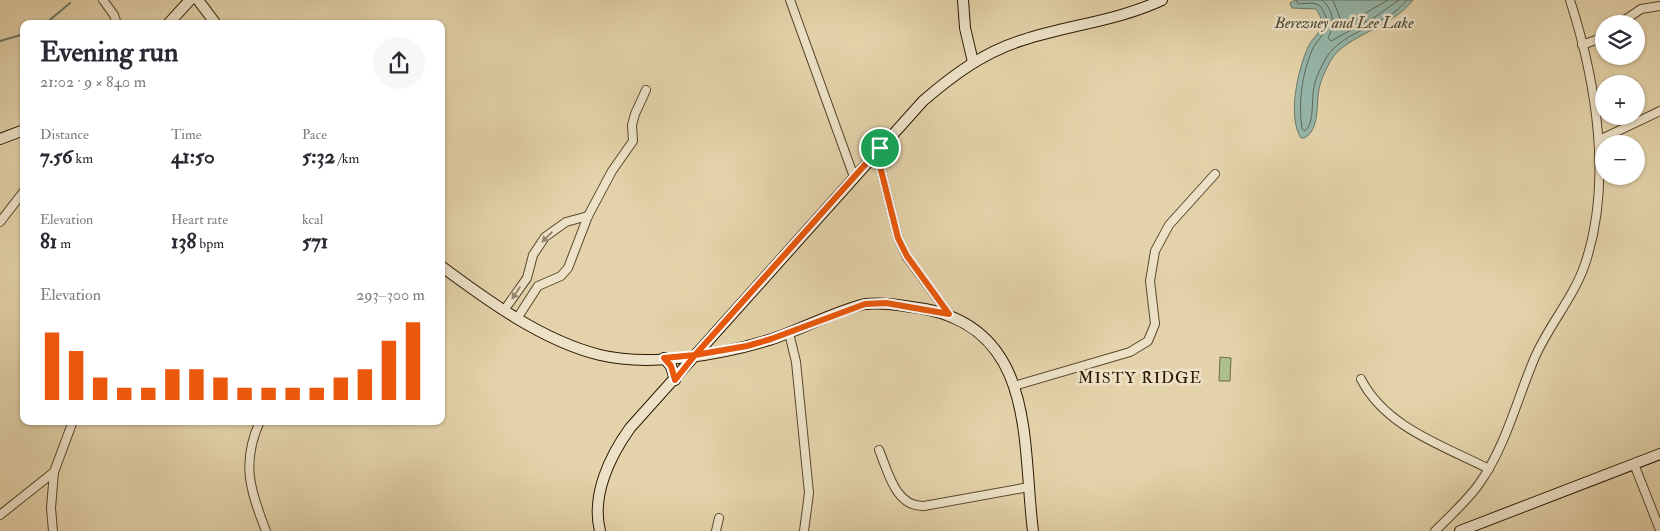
<!DOCTYPE html>
<html lang="en">
<head>
<meta charset="utf-8">
<style>
  :root { --surface:#fff; --page:#f7f7f7; --text:#2b2b33; --muted:#7c7c81; --accent:#ea580c }
  body { margin:0; font-family:"IM FELL Double Pica",serif; background:var(--page); color:var(--text); height:100vh; display:flex; flex-direction:column; font-size:19px; white-space:nowrap }
  * { box-sizing:border-box; margin:0 }
  p { font-size:16px; color:var(--muted) }
  .icon { flex:none; width:28px; height:28px; fill:none; stroke:currentColor; stroke-width:2; stroke-linecap:round; stroke-linejoin:round }
  .map { position:relative; flex:1; overflow:hidden }
  .sheet { position:absolute; left:20px; top:20px; width:425px; height:405px; display:flex; flex-direction:column; background:var(--surface); border-radius:10px; box-shadow:0 1px 4px #0004 }
  .sheet>* { flex:none }
  .controls { position:absolute; left:1595px; top:15px; display:grid; gap:10px }
  .controls a { display:grid; place-items:center; width:50px; height:50px; border-radius:50%; background:var(--surface); box-shadow:0 1px 4px #0004; font-size:25px }
  .pin { position:absolute; display:grid; place-items:center; width:42px; height:42px; color:#fff; margin:-21px; border:2px solid #fff; border-radius:50%; box-shadow:0 1px 5px #0007 }
  .round { display:grid; place-items:center; flex:none; width:52px; height:52px; border-radius:26px; background:var(--page) }
  .overview { display:flex; align-items:center; justify-content:space-between; height:85px; padding:0 20px }
  h1 { font-size:28px; font-weight:800; line-height:38px }
  .metrics { display:grid; grid-template-columns:repeat(3,1fr); gap:8px; height:85px; padding:5px 20px }
  .metrics div { display:grid; align-content:center }
  .metrics b { font-size:21px; font-weight:800 }
  .metrics small { font-size:14px; font-weight:400 }
  .metrics p { font-size:14px }
  .chart { height:140px; padding:10px 20px }
  .chart p { display:flex; justify-content:space-between }
  .chart svg { width:100%; height:90px; margin-top:5px; stroke:var(--accent); stroke-width:6 }
  .map>svg:first-child { display:block }
  .green { fill:#aebe8d; stroke:#6c6b47 }
  .water { fill:#95b7ab; stroke:#6a7767 }
  .lines { fill:none; stroke-linecap:round; stroke-linejoin:round }
  .shore { stroke:#606856; stroke-width:1 }
  .stream { stroke:#6a7767; stroke-width:2 }
  .street-casing { stroke:#58472b; stroke-width:10 }
  .secondary-casing { stroke:#2a1801; stroke-width:12 }
  .street { stroke:#ede2c8; stroke-width:8 }
  .secondary { stroke:#ede2c8; stroke-width:10 }
  .oneway { fill:#95876e }
  .route-casing { stroke:#fff; stroke-width:10 }
  .route { stroke:#ea580c; stroke-width:6 }
  .labels { text-anchor:middle; stroke-width:5; stroke-linejoin:round; paint-order:stroke }
  .water-label { font-size:16px; font-style:italic; fill:#4a4834; stroke:#ede2c8 }
  .neighbourhood-label { font-size:16px; letter-spacing:1px; fill:#2a1801; stroke:#ede2c8 }
</style>
</head>
<body>
<div class="map">
<svg width="1660" height="531" viewBox="0 0 1660 531">
  <rect width="100%" height="100%" fill="#e4d3aa"/>
  <filter id="stains"><feTurbulence type="fractalNoise" baseFrequency=".004" numOctaves="4"/><feColorMatrix values="0 0 0 0 .2 0 0 0 0 .09 0 0 0 0 .02 0 0 0 .5 -.17"/></filter>
  <radialGradient id="worn" r=".72"><stop offset=".6" stop-color="#630" stop-opacity="0"/><stop offset="1" stop-color="#630" stop-opacity=".3"/></radialGradient>
  <polygon class="green" points="1220,357 1231,358 1230,381 1219,381"/>
  <path class="water" d="M1295 0H1413C1392 28 1346 35 1331 60 1326 69 1321 79 1319 89 1316 103 1320 131 1304 138H1301C1287 116 1298 70 1308 47 1311 40 1318 35 1321 28 1323 21 1320 15 1316 9L1292 8 1290 3Z"/>
  <g class="lines">
    <g class="shore">
      <path d="M1296 0 1298 4 1312 3 1319 5C1324 11 1328 18 1326 27 1324 36 1316 41 1312 50 1302 74 1298 103 1302 129L1305 131C1315 123 1311 99 1314 87 1316 77 1321 67 1326 58 1344 29 1386 27 1407 0"/>
      <path d="M1322 0C1334 10 1335 25 1328 38L1331 41 1375 17 1399 0"/>
      <polyline points="1333,0 1343,26 1388,0"/>
    </g>
    <g class="stream">
      <polyline points="45,24 70,3"/>
      <polyline points="0,41 24,34"/>
    </g>
    <defs>
      <g id="street">
        <polyline points="103,0 114,15 117,24"/>
        <polyline points="790,0 854,177"/>
        <polyline points="1619,24 1641,9 1660,6"/>
        <polyline points="1582,45 1604,37"/>
        <polyline points="1599,140 1660,111"/>
        <polyline points="880,149 880,166 898,238 907,257 949,314"/>
        <polyline points="0,222 24,191"/>
        <polyline points="505,309 527,278 533,255 545,237 566,222 588,216"/>
        <polyline points="518,317 538,286 561,276 568,268 588,216 612,171 633,141 632,125 635,114 646,90"/>
        <polyline points="789,333 796,362 809,493 804,531"/>
        <path d="M1361 379C1385 427 1444 446 1489 469"/>
        <polyline points="1014,386 1130,352 1148,341 1155,324 1150,281 1155,251 1169,225 1215,174"/>
        <path d="M260 421C241 463 250 490 266 531"/>
        <path d="M879 450C888 471 895 507 924 506L1029 487"/>
        <polyline points="1634,464 1660,530"/>
        <polyline points="0,515 54,472"/>
        <polyline points="53,531 51,508 54,472 73,421"/>
        <polyline points="716,531 719,518"/>
        <path d="M1435 531C1450 516 1467 501 1479 484 1506 446 1517 399 1535 357 1549 325 1574 297 1585 264 1613 181 1596 81 1570 0"/>
      </g>
      <g id="secondary">
        <polyline points="198,0 216,24"/>
        <polyline points="963,0 965,28 973,62"/>
        <polyline points="168,24 190,0"/>
        <polyline points="0,139 24,130"/>
        <path d="M441 266C488 301 543 341 600 355 650 367 720 355 769 340 801 330 832 312 865 304 885 302 905 306 925 309 1037 331 1022 445 1033 531"/>
        <polyline points="664,358 671,366 675,380"/>
        <path d="M600 531C591 495 610 456 630 428L923 101C953 75 984 52 1023 40 1069 25 1117 21 1162 0"/>
        <polyline points="1460,531 1660,454"/>
      </g>
    </defs>
    <use href="#street" class="street-casing"/>
    <use href="#secondary" class="secondary-casing"/>
    <use href="#street" class="street"/>
    <use href="#secondary" class="secondary"/>
  </g>
  <defs><path id="oneway-solid" d="M-6-.8H1V-3.2L6.5 0L1 3.2V.8H-6Z" transform="scale(1.25)"/></defs>
  <g class="oneway">
    <use href="#oneway-solid" transform="translate(547 237) rotate(135)"/>
    <use href="#oneway-solid" transform="translate(516 293) rotate(124)"/>
  </g>
  <g class="lines">
    <defs>
      <polyline id="route" points="880,148 695,355 664,358 671,366 675,380 695,355 747,346 771,339 865,304 886,303 949,314 907,256 898,238 880,166 880,148"/>
    </defs>
    <use href="#route" class="route-casing"/>
    <use href="#route" class="route"/>
  </g>
  <g class="labels">
    <g class="water-label">
      <text x="1344" y="28">Berezney and Lee Lake</text>
    </g>
    <g class="neighbourhood-label">
      <text x="1140" y="383">MISTY RIDGE</text>
    </g>
  </g>
  <rect width="100%" height="100%" filter="url(#stains)"/>
  <rect width="100%" height="100%" fill="url(#worn)"/>
</svg>
<div class="controls">
<a><svg class="icon" aria-label="layers" viewBox="0 0 24 24"><path d="M12 4l9 5-9 5-9-5zM3 14l9 5 9-5"/></svg></a>
<a>+</a>
<a>−</a>
</div>
<div class="pin" style="left:880px;top:148px;background:#1e9e55"><svg class="icon" aria-label="arrive" viewBox="0 0 24 24"><path d="M6 21V4h12l-3 4 3 4H6"/></svg></div>
<section class="sheet">
<div class="overview"><div><h1>Evening run</h1><p>21:02 · 9 × 840 m</p></div><a class="round"><svg class="icon" aria-label="share" viewBox="0 0 24 24"><path d="M12 15V3M7 8l5-5 5 5M5 13v7h14v-7"/></svg></a></div>
<div class="metrics">
<div><p>Distance</p><b>7.56<small> km</small></b></div>
<div><p>Time</p><b>41:50</b></div>
<div><p>Pace</p><b>5:32<small> /km</small></b></div>
</div>
<div class="metrics">
<div><p>Elevation</p><b>81<small> m</small></b></div>
<div><p>Heart rate</p><b>138<small> bpm</small></b></div>
<div><p>kcal</p><b>571</b></div>
</div>
<div class="chart"><p><span>Elevation</span>293–300 m</p>
<svg viewBox="0 0 160 44" preserveAspectRatio="none"><path d="M5 44V11M15 44V20M25 44V33M35 44V38M45 44V38M55 44V29M65 44V29M75 44V33M85 44V38M95 44V38M105 44V38M115 44V38M125 44V33M135 44V29M145 44V15M155 44V6"/></svg>
</div>
</section>
</div>
</body>
</html>
